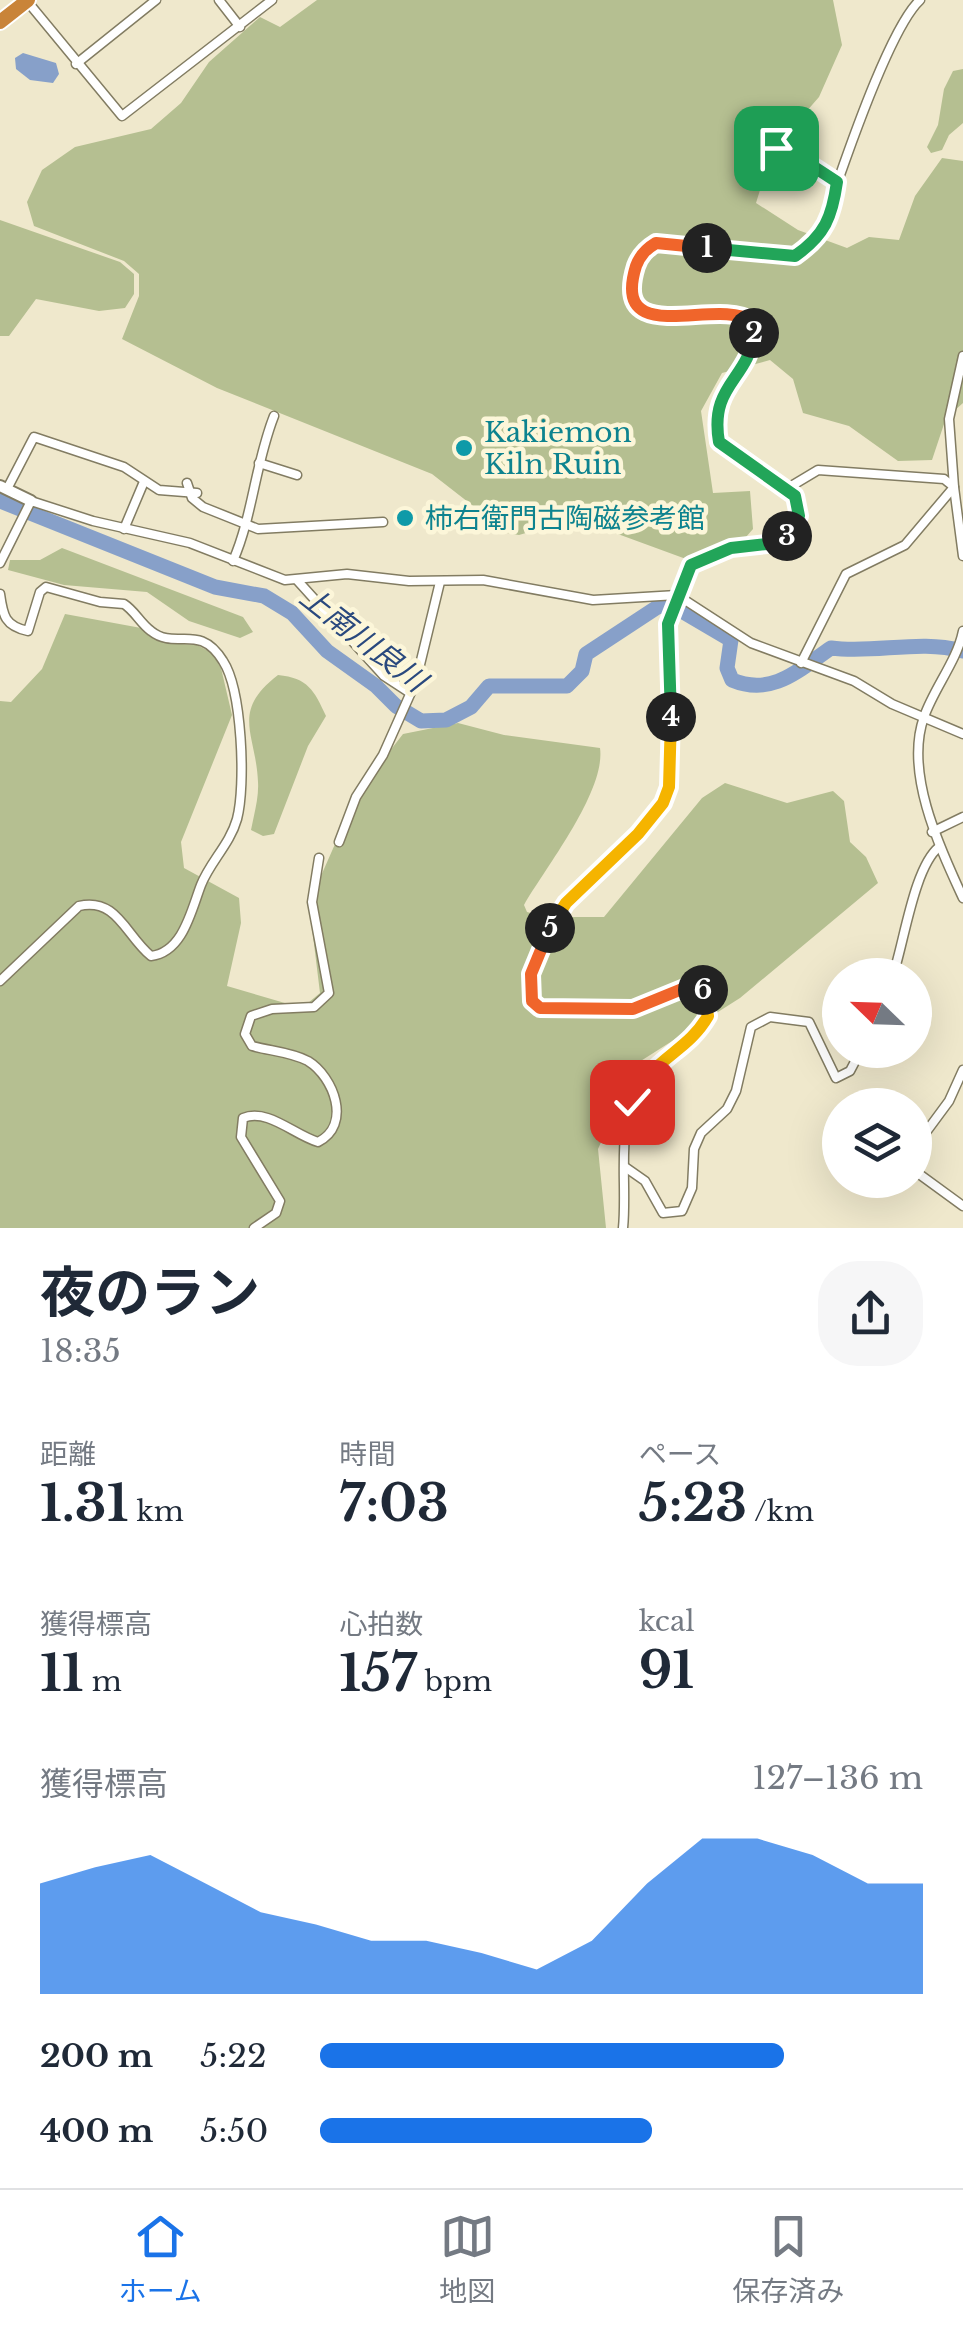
<!DOCTYPE html>
<html lang="ja">
<head>
<meta charset="utf-8">
<style>
  :root { --surface:#fff; --page:#f6f6f7; --text:#1f2937; --muted:#747a83; --line:#e0e1e3; --accent:#1a73e8 }
  body { margin:0; font-family:"Libre Baskerville","Noto Sans JP",serif; background:var(--page); color:var(--text); height:100vh; display:flex; flex-direction:column; font-size:38px; white-space:nowrap }
  * { box-sizing:border-box; margin:0 }
  p { font-size:32px; color:var(--muted) }
  .icon { flex:none; width:55px; height:55px; fill:none; stroke:currentColor; stroke-width:2; stroke-linecap:round; stroke-linejoin:round }
  .map { position:relative; height:1228px; overflow:hidden }
  .drawer { display:flex; flex-direction:column; background:var(--surface); flex:1 }
  .drawer>* { flex:none }
  .needle { width:65px; rotate:293deg }
  .controls { position:absolute; left:822px; top:958px; display:grid; gap:20px }
  .controls a { display:grid; place-items:center; width:110px; height:110px; border-radius:50%; background:var(--surface); box-shadow:0 10px 40px #0002; font-size:50px }
  .pin { position:absolute; display:grid; place-items:center; width:85px; height:85px; color:#fff; margin:-42px; border-radius:20px; box-shadow:0 5px 15px #0006 }
  .km { position:absolute; width:50px; height:50px; margin:-25px; border-radius:50%; background:#222; color:#fff; font-size:28px; line-height:50px; text-align:center }
  .round { display:grid; place-items:center; flex:none; width:105px; height:105px; border-radius:40px; background:var(--page) }
  .head { display:flex; align-items:center; justify-content:space-between; height:170px; padding:0 40px }
  h1 { font-size:55px; font-weight:700; line-height:75px }
  .metrics { display:grid; grid-template-columns:repeat(3,1fr); gap:15px; height:170px; padding:10px 40px }
  .metrics div { display:grid; align-content:center }
  .metrics b { font-size:50px; font-weight:700 }
  .metrics small { font-size:28px; font-weight:400 }
  .metrics p { font-size:28px }
  .chart { height:280px; padding:20px 40px }
  .chart p { display:flex; justify-content:space-between }
  .chart svg { width:100%; height:180px; margin-top:10px; fill:var(--accent); opacity:.7 }
  ul { padding:0 40px; list-style:none; font-size:32px }
  li { display:grid; grid-template-columns:160px 120px 1fr; align-items:center; height:75px }
  li i { height:25px; border-radius:12px; background:var(--accent) }
  .tab-bar { display:flex; justify-content:space-around; align-items:center; height:140px; border-top:2px solid var(--line); background:var(--surface); font-size:28px; color:var(--muted) }
  .tab-bar a { display:grid; justify-items:center; gap:5px }
  .tab-bar .on { color:var(--accent) }
  .map>svg:first-child { display:block }
  .green { fill:#b5bf91 }
  .water { fill:#87a0c9 }
  .lines { fill:none; stroke-linecap:round; stroke-linejoin:round }
  .river { stroke:#87a0c9; stroke-width:15 }
  .street-casing { stroke:#827c62; stroke-width:11 }
  .secondary-casing { stroke:#827c62; stroke-width:14 }
  .highway-casing { stroke:#fff; stroke-width:18 }
  .street { stroke:#fff; stroke-width:8 }
  .secondary { stroke:#fff; stroke-width:10 }
  .highway { stroke:#c98439; stroke-width:14 }
  .split-1-casing { stroke:#fff; stroke-width:20 }
  .split-2-casing { stroke:#fff; stroke-width:20 }
  .split-3-casing { stroke:#fff; stroke-width:20 }
  .split-4-casing { stroke:#fff; stroke-width:20 }
  .split-5-casing { stroke:#fff; stroke-width:20 }
  .split-6-casing { stroke:#fff; stroke-width:20 }
  .split-7-casing { stroke:#fff; stroke-width:20 }
  .split-1 { stroke:#22a559; stroke-width:12 }
  .split-2 { stroke:#f0652b; stroke-width:12 }
  .split-3 { stroke:#22a559; stroke-width:12 }
  .split-4 { stroke:#22a559; stroke-width:12 }
  .split-5 { stroke:#f5b400; stroke-width:12 }
  .split-6 { stroke:#f0652b; stroke-width:12 }
  .split-7 { stroke:#f5b400; stroke-width:12 }
  .culture-dot { fill:#0f9aa8; stroke:#fcf6d9; stroke-width:4 }
  .labels { text-anchor:middle; stroke-width:9; stroke-linejoin:round; paint-order:stroke }
  .culture-label { font-size:28px; fill:#0d838f; stroke:#fcf6d9; text-anchor:start }
  .water-label { font-size:30px; font-style:italic; fill:#2a497e; stroke:#fcf6d9 }
</style>
</head>
<body>
<div class="map">
<svg width="963" height="1228" viewBox="0 0 963 1228">
  <rect width="100%" height="100%" fill="#efe8cc"/>
  <g class="green">
    <polygon points="317,0 833,0 842,45 819,97 772,151 756,203 798,230 847,248 869,237 899,240 915,196 942,158 963,161 963,403 946,418 932,460 898,461 849,426 803,413 793,379 770,360 722,373 701,411 713,493 750,491 753,529 746,537 686,559 596,526 560,523 519,535 476,528 477,509 432,474 217,388 122,339 139,296 139,274 124,261 34,226 27,202 42,170 75,147 151,129 181,103 209,62 260,17 280,27"/>
    <polygon points="963,69 963,123 949,135 942,150 931,153 927,147 938,125 944,89 953,71"/>
    <polygon points="0,220 120,262 134,274 134,294 125,308 99,311 36,299 9,336 0,336"/>
    <polygon points="62,548 243,617 253,632 240,638 189,621 147,592 64,585 8,570 10,560 40,560"/>
    <path d="M65 614 152 630 167 643 197 645 212 653 221 668 232 715 181 842 184 868 239 898 241 923 227 986 302 1008 320 993 309 903 358 792 403 734 458 723 504 735 600 748C606 791 546 867 524 905L527 912 547 917H604L702 798 725 783 787 803 833 791 844 801 850 842 866 857 878 883 740 998 636 1064 598 1149 606 1228H0V701L11 702 42 669Z"/>
    <path d="M278 675C308 678 314 690 326 716L308 746 274 834 263 836 251 830C254 814 259 798 258 782 256 733 230 712 278 675Z"/>
  </g>
  <polygon class="water" points="23,53 56,63 59,74 53,83 30,80 16,69 15,58"/>
  <g class="lines">
    <path class="river" d="M0 501 215 587 264 596 292 613 327 651 376 686 396 706 421 721 446 720 471 707 489 686H567L582 671 586 654 659 606 680 610 731 640 727 668 732 680C773 697 800 669 831 648 875 654 919 639 963 651"/>
    <defs>
      <g id="street">
        <polyline points="219,0 240,27"/>
        <polyline points="27,1 122,116 272,0"/>
        <polyline points="76,64 156,0"/>
        <polyline points="791,180 781,180 772,170 777,148 787,141 808,163 837,182"/>
        <polyline points="259,463 297,475"/>
        <polyline points="187,483 192,498 203,507 258,529 383,522"/>
        <polyline points="788,488 818,470 944,479 954,487 963,556"/>
        <polyline points="7,489 34,437 124,467 159,490 197,493"/>
        <polyline points="124,529 143,484"/>
        <path d="M233 561C253 515 255 464 274 416"/>
        <polyline points="0,563 31,501 93,521 190,543 285,580 347,574 409,581 483,580 593,600 677,595 751,643 854,681 892,704 963,734"/>
        <polyline points="297,580 384,676 410,693"/>
        <path d="M0 594C3 616 5 626 28 631L40 592 46 587 100 602 124 604C135 611 140 623 151 631 176 651 199 622 223 661 242 690 246 785 237 819 230 844 210 862 201 885 191 911 183 952 151 956 126 936 117 897 79 906L0 981"/>
        <path d="M963 631C957 661 934 688 924 717 904 773 940 848 963 898"/>
        <polyline points="801,663 846,574 905,545 954,487 949,419 963,356"/>
        <polyline points="932,832 963,817"/>
        <polyline points="339,842 356,797 383,755 416,681 440,582"/>
        <path d="M893 975C904 943 914 867 939 847"/>
        <polyline points="915,1147 949,1101 963,1070"/>
        <polyline points="625,1167 645,1181 663,1213 682,1211 692,1188 694,1149 701,1133 727,1109 736,1091 751,1027 770,1017 809,1022 836,1078 850,1071 861,1050"/>
        <polyline points="915,1171 963,1206"/>
        <path d="M254 1228 276 1213 280 1201 241 1137 243 1118C268 1108 294 1135 318 1142 352 1125 334 1077 308 1061 291 1052 270 1051 252 1046L245 1034 251 1016 272 1009 314 1007 329 993 312 902 319 858"/>
        <path d="M623 1228C628 1179 613 1117 646 1074 658 1058 752 1006 691 985L633 1009 541 1008 532 1001 531 974 555 916 638 834 669 787 668 624 691 565C704 560 717 552 730 549 760 541 798 549 799 506L788 488 719 442C708 379 761 372 752 321L736 312 647 314 632 295C633 272 636 255 656 243L795 256C834 229 826 217 839 178 853 138 892 26 920 0"/>
      </g>
      <polyline id="secondary" points="0,486 31,501"/>
      <polyline id="highway" points="0,22 28,0"/>
    </defs>
    <use href="#street" class="street-casing"/>
    <use href="#secondary" class="secondary-casing"/>
    <use href="#highway" class="highway-casing"/>
    <use href="#street" class="street"/>
    <use href="#secondary" class="secondary"/>
    <use href="#highway" class="highway"/>
  </g>
  <g class="lines">
    <defs>
      <path id="split-1" d="M707 248 795 256C825 235 832 217 837 182L808 163 792 143 784 142 776 148"/>
      <path id="split-2" d="M707 248 656 243C646 249 640 255 636 266 610 350 716 297 752 321L754 333"/>
      <path id="split-3" d="M754 333C749 380 709 384 719 442L795 496 799 516 787 536"/>
      <polyline id="split-4" points="671,717 668,624 691,565 731,548 767,544 787,536"/>
      <polyline id="split-5" points="550,928 566,903 638,834 663,803 669,787 671,717"/>
      <polyline id="split-6" points="550,928 531,974 532,1001 540,1008 633,1009 692,985 703,990"/>
      <path id="split-7" d="M632 1102C653 1056 686 1054 708 1016L703 990"/>
    </defs>
    <use href="#split-1" class="split-1-casing"/>
    <use href="#split-2" class="split-2-casing"/>
    <use href="#split-3" class="split-3-casing"/>
    <use href="#split-4" class="split-4-casing"/>
    <use href="#split-5" class="split-5-casing"/>
    <use href="#split-6" class="split-6-casing"/>
    <use href="#split-7" class="split-7-casing"/>
    <use href="#split-1" class="split-1"/>
    <use href="#split-2" class="split-2"/>
    <use href="#split-3" class="split-3"/>
    <use href="#split-4" class="split-4"/>
    <use href="#split-5" class="split-5"/>
    <use href="#split-6" class="split-6"/>
    <use href="#split-7" class="split-7"/>
  </g>
  <g class="culture-dot">
    <circle cx="464" cy="448" r="10"/>
    <circle cx="405" cy="518" r="10"/>
  </g>
  <g class="labels">
    <g class="culture-label">
      <text x="484" y="442">Kakiemon<tspan x="484" dy="32">Kiln Ruin</tspan></text>
      <text x="425" y="528">柿右衛門古陶磁参考館</text>
    </g>
    <g class="water-label">
      <text transform="translate(363 639) rotate(38)" y="10">上南川良川</text>
    </g>
  </g>
</svg>
<div class="controls">
<a><svg class="needle" viewBox="-14 -14 28 28"><path d="M0-13l5 13h-10z" fill="#e53935"/><path d="M0 13l5-13h-10z" fill="#747a83"/></svg></a>
<a><svg class="icon" aria-label="layers" viewBox="0 0 24 24"><path d="M12 4l9 5-9 5-9-5zM3 14l9 5 9-5"/></svg></a>
</div>
<div class="pin" style="left:776px;top:148px;background:#1e9e55"><svg class="icon" aria-label="arrive" viewBox="0 0 24 24"><path d="M6 21V4h12l-3 4 3 4H6"/></svg></div>
<div class="pin" style="left:632px;top:1102px;background:#d93025"><svg class="icon" aria-label="check" viewBox="0 0 24 24"><path d="M5 12l5 5 9-10"/></svg></div>
<b class="km" style="left:707px;top:248px">1</b>
<b class="km" style="left:754px;top:333px">2</b>
<b class="km" style="left:787px;top:536px">3</b>
<b class="km" style="left:671px;top:717px">4</b>
<b class="km" style="left:550px;top:928px">5</b>
<b class="km" style="left:703px;top:990px">6</b>
</div>
<section class="drawer">
<div class="head"><div><h1>夜のラン</h1><p>18:35</p></div><a class="round"><svg class="icon" aria-label="share" viewBox="0 0 24 24"><path d="M12 15V3M7 8l5-5 5 5M5 13v7h14v-7"/></svg></a></div>
<div class="metrics">
<div><p>距離</p><b>1.31<small> km</small></b></div>
<div><p>時間</p><b>7:03</b></div>
<div><p>ペース</p><b>5:23<small> /km</small></b></div>
</div>
<div class="metrics">
<div><p>獲得標高</p><b>11<small> m</small></b></div>
<div><p>心拍数</p><b>157<small> bpm</small></b></div>
<div><p>kcal</p><b>91</b></div>
</div>
<div class="chart"><p><span>獲得標高</span>127–136 m</p>
<svg viewBox="0 0 160 44" preserveAspectRatio="none"><path d="M0 44V17L10 13L20 10L30 17L40 24L50 27L60 31L70 31L80 34L90 38L100 31L110 17L120 6L130 6L140 10L150 17L160 17V44z"/></svg>
</div>
<ul>
<li><b>200 m</b>5:22<i style="width:77%"></i></li>
<li><b>400 m</b>5:50<i style="width:55%"></i></li>
</ul>
</section>
<nav class="tab-bar">
<a class="on"><svg class="icon" aria-label="home" viewBox="0 0 24 24"><path d="M3 11l9-7 9 7M6 9v11h12V9"/></svg>ホーム</a>
<a><svg class="icon" aria-label="map" viewBox="0 0 24 24"><path d="M3 6l6-2 6 2 6-2v14l-6 2-6-2-6 2zM9 4v14M15 6v14"/></svg>地図</a>
<a><svg class="icon" aria-label="saved" viewBox="0 0 24 24"><path d="M7 4h10v16l-5-4-5 4z"/></svg>保存済み</a>
</nav>
</body>
</html>
